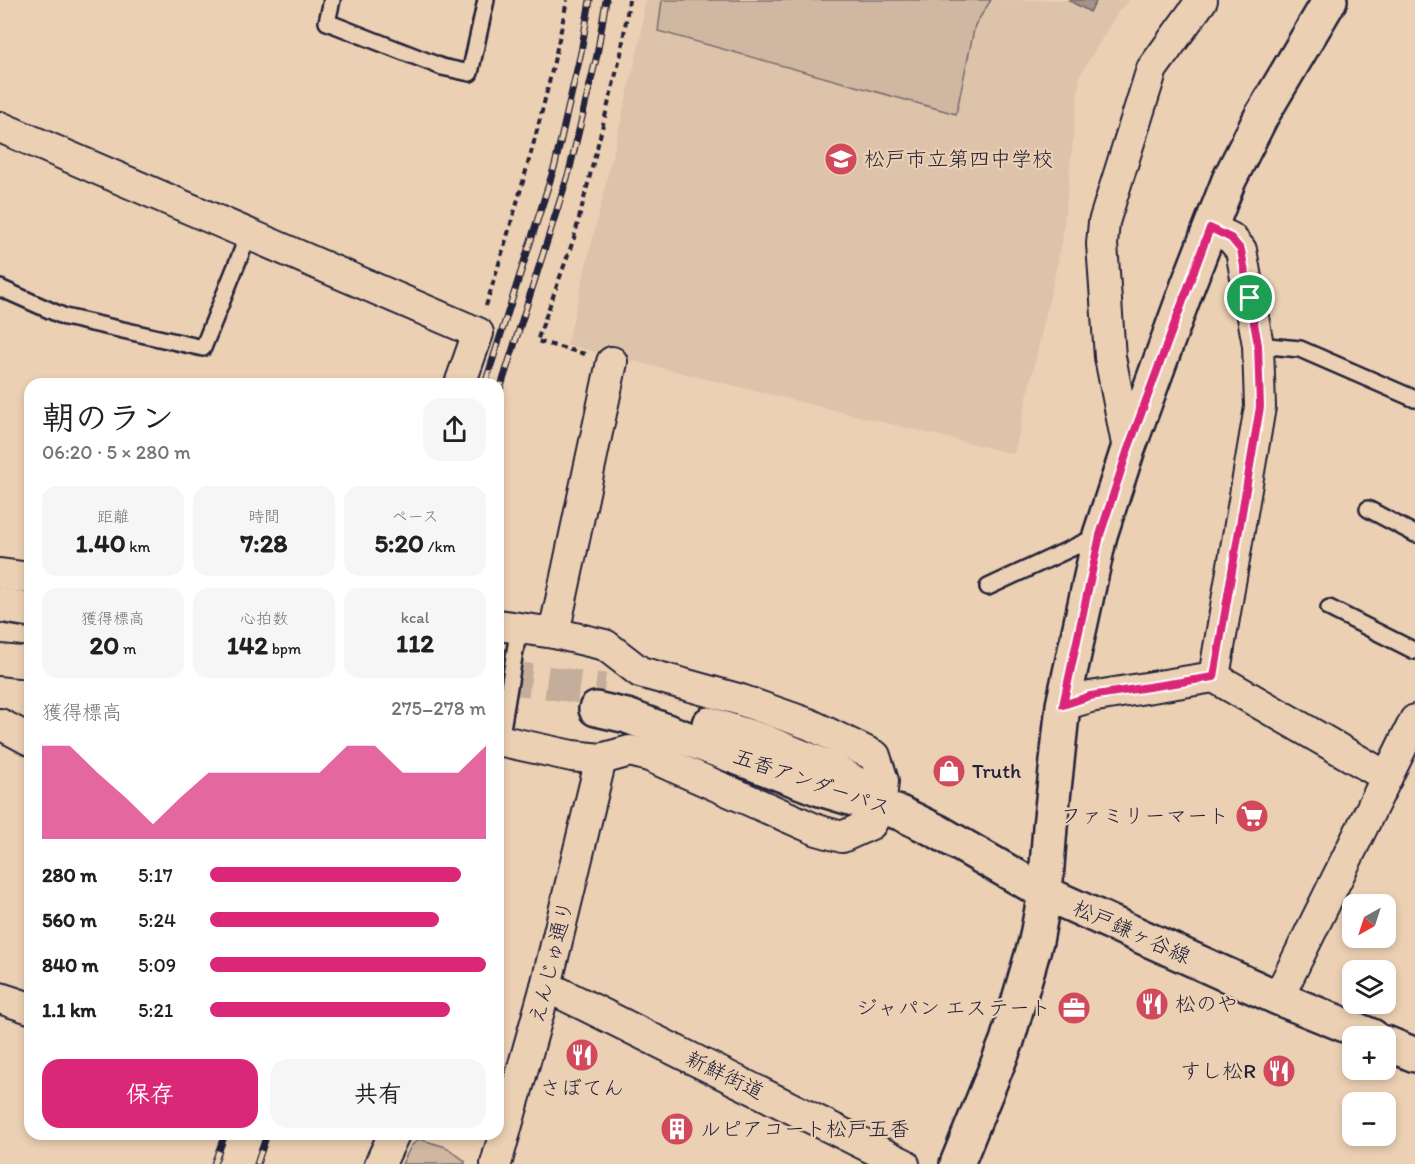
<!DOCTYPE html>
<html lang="ja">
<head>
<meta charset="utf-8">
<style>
  :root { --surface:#fff; --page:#f6f6f6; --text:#202124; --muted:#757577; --accent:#db2777 }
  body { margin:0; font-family:Itim,"Klee One",sans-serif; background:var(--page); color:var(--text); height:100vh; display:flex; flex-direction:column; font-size:22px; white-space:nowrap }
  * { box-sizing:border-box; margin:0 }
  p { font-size:20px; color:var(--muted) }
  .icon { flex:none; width:33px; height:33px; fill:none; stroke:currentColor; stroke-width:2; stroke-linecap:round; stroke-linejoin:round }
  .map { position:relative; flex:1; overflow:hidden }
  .sheet { position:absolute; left:24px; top:378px; width:480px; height:762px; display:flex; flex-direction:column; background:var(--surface); border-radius:18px; box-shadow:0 3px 9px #0003 }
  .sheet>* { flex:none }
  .needle { width:39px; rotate:219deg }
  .tools { position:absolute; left:1342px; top:894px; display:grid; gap:12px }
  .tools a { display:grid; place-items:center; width:54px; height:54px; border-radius:12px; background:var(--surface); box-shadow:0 3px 9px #0003; font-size:30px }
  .pin { position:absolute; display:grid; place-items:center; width:51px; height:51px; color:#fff; margin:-26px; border:3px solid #fff; border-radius:50%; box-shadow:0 2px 6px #0007 }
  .round { display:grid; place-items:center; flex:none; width:63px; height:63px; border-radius:18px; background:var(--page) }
  .head { display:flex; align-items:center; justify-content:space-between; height:102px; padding:0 18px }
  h1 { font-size:33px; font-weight:700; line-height:45px }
  .figures { display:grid; grid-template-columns:repeat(3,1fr); gap:9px; height:102px; padding:6px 18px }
  .figures div { display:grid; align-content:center; border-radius:15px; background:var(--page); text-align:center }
  .figures b { font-size:26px; font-weight:700 }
  .figures small { font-size:16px; font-weight:400 }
  .figures p { font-size:16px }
  .chart { height:168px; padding:12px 18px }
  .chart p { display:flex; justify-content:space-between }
  .chart svg { width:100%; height:108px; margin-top:6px; fill:var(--accent); opacity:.7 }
  .cta { display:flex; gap:12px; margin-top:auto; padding:12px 18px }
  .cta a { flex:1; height:69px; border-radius:18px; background:var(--accent); color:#fff; font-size:24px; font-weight:700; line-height:69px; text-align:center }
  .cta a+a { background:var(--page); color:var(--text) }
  ul { padding:0 18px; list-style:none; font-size:20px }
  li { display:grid; grid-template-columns:96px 72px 1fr; align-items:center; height:45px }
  li i { height:15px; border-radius:8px; background:var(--accent) }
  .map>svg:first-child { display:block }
  .built { fill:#ddc3aa }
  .green { fill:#cfb7a2; stroke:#786c6e; stroke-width:1.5 }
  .water { fill:#a49288; stroke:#706569; stroke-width:1.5 }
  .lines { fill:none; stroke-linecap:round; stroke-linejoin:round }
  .secondary-tunnel { stroke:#c4ad9b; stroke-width:33; stroke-dasharray:33 16; stroke-linecap:butt }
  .lane-casing { stroke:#22223b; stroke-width:20 }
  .street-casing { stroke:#22223b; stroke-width:34 }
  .secondary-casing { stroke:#22223b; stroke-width:38 }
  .path { stroke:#22223b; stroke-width:4; stroke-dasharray:6 4.5; stroke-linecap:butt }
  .lane { stroke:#ecd0b3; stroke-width:15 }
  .street { stroke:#ecd0b3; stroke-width:30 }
  .secondary { stroke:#ecd0b3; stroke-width:33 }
  .rail-casing { stroke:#22223b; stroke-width:7 }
  .rail { stroke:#ecd0b3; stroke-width:4.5; stroke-dasharray:14; stroke-linecap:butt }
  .route-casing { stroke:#fff; stroke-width:12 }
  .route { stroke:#db2777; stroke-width:8 }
  .labels { text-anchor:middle; stroke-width:4.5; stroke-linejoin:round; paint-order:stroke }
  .poi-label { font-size:21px; fill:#22223b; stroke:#ecd0b3; text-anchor:start }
  .street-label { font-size:21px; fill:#22223b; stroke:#ecd0b3 }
</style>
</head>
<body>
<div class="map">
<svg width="1415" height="1164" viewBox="0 0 1415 1164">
  <rect width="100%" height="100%" fill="#ecd0b3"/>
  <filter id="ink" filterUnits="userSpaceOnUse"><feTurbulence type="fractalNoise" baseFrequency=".0167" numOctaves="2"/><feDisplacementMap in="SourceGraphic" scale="12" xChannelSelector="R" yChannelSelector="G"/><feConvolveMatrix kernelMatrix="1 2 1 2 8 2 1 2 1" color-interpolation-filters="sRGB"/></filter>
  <g filter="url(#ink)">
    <polygon class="built" points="645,0 1130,0 1120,9 1080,75 1062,243 1014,454 567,345 641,37"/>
    <g class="green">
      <polygon points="662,0 991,0 975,25 956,114 658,31"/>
      <polygon points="419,1139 446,1147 465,1161 465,1164 402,1164 411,1146"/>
    </g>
    <polygon class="water" points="1068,0 1097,0 1090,12"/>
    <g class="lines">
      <polyline class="secondary-tunnel" points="498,676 604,690"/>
      <defs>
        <g id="lane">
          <polyline points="332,0 327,22 442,67 470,73 486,0"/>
          <polyline points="0,288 65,317 203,348 248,236"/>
          <polyline points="1258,345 1300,349 1415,399"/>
          <polyline points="1368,509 1415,534"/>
          <polyline points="988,587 1100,535"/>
          <polyline points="1329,608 1415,651"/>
          <polyline points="500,741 519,627"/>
        </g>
        <g id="street">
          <polyline points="0,127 478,333 460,384"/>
          <polyline points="1210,228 1231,238 1241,250 1258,345 1260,407 1214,677"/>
          <polyline points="1128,449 1110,357 1102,244 1104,222 1152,69 1202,0"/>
          <polyline points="0,574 30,578"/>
          <polyline points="498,625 554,633 605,645 640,672 741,700 809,724 875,756 883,781 881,800"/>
          <polyline points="554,633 612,362"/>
          <polyline points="0,660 30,663"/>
          <polyline points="1063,705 1090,697 1214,677 1387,777 1415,720"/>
          <polyline points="0,724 30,740"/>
          <polyline points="498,740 572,756 601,759 630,751 649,756 817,830 842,837 871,824 880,807"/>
          <polyline points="546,986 904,1164"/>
          <polyline points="0,998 30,1008"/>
          <polyline points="1278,998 1387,777"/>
          <polyline points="380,1164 394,1134"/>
          <polyline points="496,1164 546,986 601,759"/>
        </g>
        <g id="secondary">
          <polyline points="0,605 30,610"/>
          <polyline points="596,709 627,716 820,789 900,813 937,831 1045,893 1278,998 1372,1036"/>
          <polyline points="709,724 763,741 832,769 868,791"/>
          <polyline points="1386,1043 1415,1055"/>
          <polyline points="957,1164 1007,1041 1036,941 1045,893 1050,827 1063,705 1100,535 1128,449 1188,285 1229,180 1262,115 1330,0"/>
        </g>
      </defs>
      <use href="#lane" class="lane-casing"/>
      <use href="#street" class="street-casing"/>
      <use href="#secondary" class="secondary-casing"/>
      <g class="path">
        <path d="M486 306C517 205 547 104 567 0"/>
        <polyline points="585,354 537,341 574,238 621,54 629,0"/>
      </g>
      <use href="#lane" class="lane"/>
      <use href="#street" class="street"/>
      <use href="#secondary" class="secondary"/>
      <defs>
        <g id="rail">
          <polyline points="485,384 555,165 581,52 590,0"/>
          <polyline points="498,396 569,172 597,55 606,0"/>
          <polyline points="214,1164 225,1134"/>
          <polyline points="257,1164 267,1134"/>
        </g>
      </defs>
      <use href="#rail" class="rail-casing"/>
      <use href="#rail" class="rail"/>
    </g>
  </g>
  <g class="lines" filter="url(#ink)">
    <defs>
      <polygon id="route" points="1210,228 1231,238 1241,250 1258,345 1260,407 1214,677 1090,696 1063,705 1100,535 1128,449"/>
    </defs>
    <use href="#route" class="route-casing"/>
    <use href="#route" class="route"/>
  </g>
  <defs>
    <symbol id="school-disc" viewBox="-11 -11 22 22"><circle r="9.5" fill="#d1495b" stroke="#ecd0b3"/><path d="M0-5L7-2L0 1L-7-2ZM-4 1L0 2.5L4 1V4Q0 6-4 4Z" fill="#fff"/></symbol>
    <symbol id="shop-disc" viewBox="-11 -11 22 22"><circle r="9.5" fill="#d1495b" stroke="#ecd0b3"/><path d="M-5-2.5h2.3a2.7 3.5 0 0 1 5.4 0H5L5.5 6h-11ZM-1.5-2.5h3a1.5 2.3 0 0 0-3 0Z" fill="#fff"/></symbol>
    <symbol id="supermarket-disc" viewBox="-11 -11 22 22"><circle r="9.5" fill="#d1495b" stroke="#ecd0b3"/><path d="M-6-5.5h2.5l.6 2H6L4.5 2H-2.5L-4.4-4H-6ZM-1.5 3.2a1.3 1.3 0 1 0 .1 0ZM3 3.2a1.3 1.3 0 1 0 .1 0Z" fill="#fff"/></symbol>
    <symbol id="restaurant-disc" viewBox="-11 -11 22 22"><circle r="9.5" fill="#d1495b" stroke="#ecd0b3"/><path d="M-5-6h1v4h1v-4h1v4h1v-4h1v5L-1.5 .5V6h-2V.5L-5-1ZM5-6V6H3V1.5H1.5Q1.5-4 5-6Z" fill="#fff"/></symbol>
    <symbol id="office-disc" viewBox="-11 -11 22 22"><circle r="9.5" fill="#d1495b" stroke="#ecd0b3"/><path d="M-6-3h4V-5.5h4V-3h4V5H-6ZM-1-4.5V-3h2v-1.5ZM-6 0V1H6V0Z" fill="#fff"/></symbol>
    <symbol id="building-disc" viewBox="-11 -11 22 22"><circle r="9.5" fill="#d1495b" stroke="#ecd0b3"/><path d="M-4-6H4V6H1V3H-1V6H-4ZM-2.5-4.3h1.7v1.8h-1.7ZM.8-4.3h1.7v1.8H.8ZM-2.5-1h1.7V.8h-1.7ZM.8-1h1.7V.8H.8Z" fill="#fff"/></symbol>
  </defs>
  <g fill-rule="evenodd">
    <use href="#school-disc" x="822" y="140" width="38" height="38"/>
    <use href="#shop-disc" x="930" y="752" width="38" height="38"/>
    <use href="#supermarket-disc" x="1233" y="797" width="38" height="38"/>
    <use href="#restaurant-disc" x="1133" y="985" width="38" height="38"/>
    <use href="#office-disc" x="1055" y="989" width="38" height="38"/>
    <use href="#restaurant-disc" x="563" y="1036" width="38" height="38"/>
    <use href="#restaurant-disc" x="1260" y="1052" width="38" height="38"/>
    <use href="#building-disc" x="658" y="1110" width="38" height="38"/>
  </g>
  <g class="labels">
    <g class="poi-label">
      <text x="864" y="166">松戸市立第四中学校</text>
      <text x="972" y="778">Truth</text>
      <text x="1229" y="823" text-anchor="end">ファミリーマート</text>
      <text x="1175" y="1011">松のや</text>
      <text x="1051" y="1015" text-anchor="end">ジャパン エステート</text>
      <text x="1256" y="1078" text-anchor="end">すし松R</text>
      <text x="582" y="1095" text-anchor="middle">さぼてん</text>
      <text x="700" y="1136">ルピアコート松戸五香</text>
    </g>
    <g class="street-label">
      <text transform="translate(812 782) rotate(19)" y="7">五香アンダーパス</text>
      <text transform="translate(1132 932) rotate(24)" y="7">松戸鎌ヶ谷線</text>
      <text transform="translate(551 962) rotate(-76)" y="7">えんじゅ通り</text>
      <text transform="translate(725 1075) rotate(26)" y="7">新鮮街道</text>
    </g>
  </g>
</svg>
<div class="tools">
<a><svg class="needle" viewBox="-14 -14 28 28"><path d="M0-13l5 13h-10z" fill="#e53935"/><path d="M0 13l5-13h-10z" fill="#757577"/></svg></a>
<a><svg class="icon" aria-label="layers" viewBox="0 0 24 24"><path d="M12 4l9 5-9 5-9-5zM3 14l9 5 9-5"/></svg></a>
<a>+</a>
<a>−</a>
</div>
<div class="pin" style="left:1250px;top:298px;background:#1e9e55"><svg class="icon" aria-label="arrive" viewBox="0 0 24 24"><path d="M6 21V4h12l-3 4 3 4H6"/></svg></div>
<section class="sheet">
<div class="head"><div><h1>朝のラン</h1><p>06:20 · 5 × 280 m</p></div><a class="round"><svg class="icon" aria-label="share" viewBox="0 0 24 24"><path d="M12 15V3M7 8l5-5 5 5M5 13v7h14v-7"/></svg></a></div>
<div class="figures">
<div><p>距離</p><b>1.40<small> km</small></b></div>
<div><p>時間</p><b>7:28</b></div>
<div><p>ペース</p><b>5:20<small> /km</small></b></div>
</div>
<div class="figures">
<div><p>獲得標高</p><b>20<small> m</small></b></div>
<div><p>心拍数</p><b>142<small> bpm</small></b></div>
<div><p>kcal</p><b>112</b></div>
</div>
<div class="chart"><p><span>獲得標高</span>275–278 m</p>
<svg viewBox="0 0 160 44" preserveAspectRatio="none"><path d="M0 44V6L10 6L20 17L30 27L40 38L50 27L60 17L70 17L80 17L90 17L100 17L110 6L120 6L130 17L140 17L150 17L160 6V44z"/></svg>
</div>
<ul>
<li><b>280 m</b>5:17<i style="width:91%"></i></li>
<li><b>560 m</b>5:24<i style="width:83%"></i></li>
<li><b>840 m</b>5:09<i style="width:100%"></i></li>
<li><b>1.1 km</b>5:21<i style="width:87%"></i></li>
</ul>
<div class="cta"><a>保存</a><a>共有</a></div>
</section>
</div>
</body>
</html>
